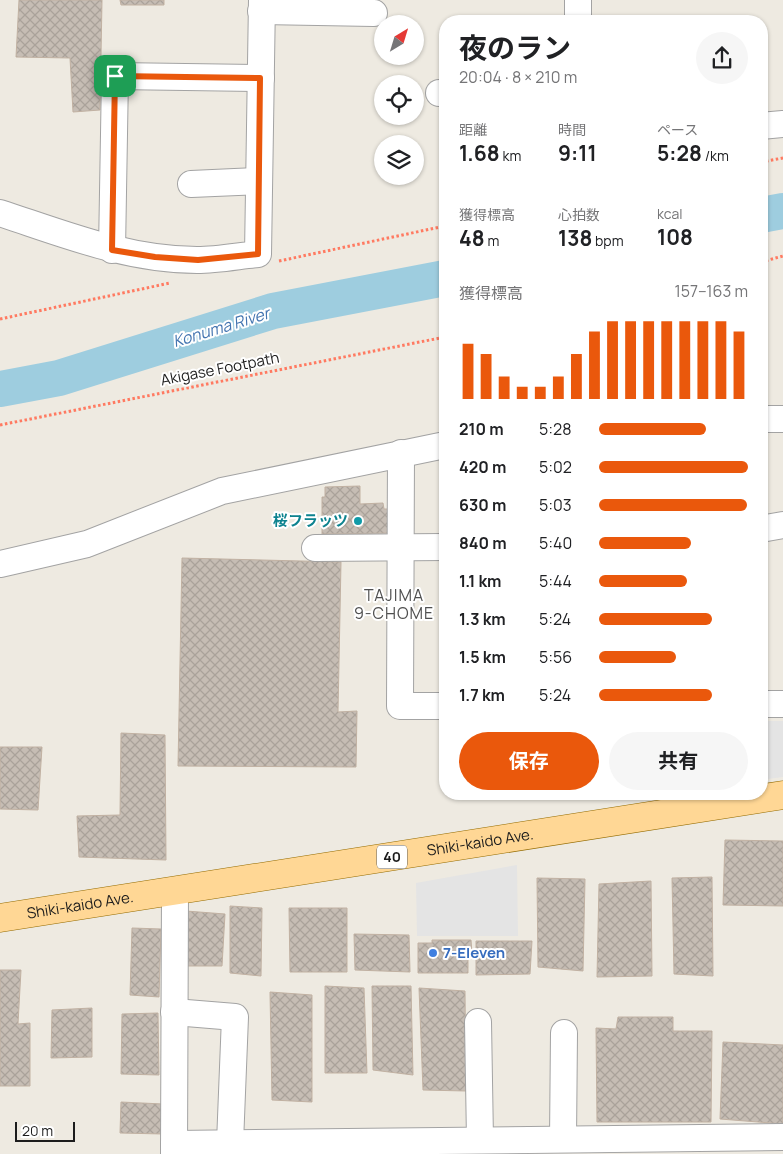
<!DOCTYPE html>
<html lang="ja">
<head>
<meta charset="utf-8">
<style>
  :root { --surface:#fff; --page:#f6f6f6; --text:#202124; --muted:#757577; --accent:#ea580c }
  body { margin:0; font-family:Manrope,"Noto Sans JP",sans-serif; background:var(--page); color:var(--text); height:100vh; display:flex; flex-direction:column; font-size:19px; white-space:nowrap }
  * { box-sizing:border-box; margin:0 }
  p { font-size:16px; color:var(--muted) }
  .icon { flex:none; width:28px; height:28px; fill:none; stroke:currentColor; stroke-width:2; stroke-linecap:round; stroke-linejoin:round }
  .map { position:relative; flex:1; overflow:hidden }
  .sheet { position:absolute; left:439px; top:15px; width:329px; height:785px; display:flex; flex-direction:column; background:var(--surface); border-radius:20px; box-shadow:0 1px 4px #0004 }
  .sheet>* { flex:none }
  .needle { width:32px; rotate:38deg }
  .fabs { position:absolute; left:374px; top:15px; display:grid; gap:10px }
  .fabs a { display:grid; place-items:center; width:50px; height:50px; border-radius:50%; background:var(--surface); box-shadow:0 1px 4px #0004; font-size:25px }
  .scale { position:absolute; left:15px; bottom:12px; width:60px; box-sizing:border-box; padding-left:5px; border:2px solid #1c1c1c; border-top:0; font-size:14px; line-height:18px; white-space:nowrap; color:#1c1c1c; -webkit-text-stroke:4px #fff; paint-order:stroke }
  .pin { position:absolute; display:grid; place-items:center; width:42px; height:42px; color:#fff; margin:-21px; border-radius:10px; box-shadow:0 2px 8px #0006 }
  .round { display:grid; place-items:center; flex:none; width:52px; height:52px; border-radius:26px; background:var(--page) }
  .head { display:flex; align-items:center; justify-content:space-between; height:85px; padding:0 20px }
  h1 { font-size:28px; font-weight:700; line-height:38px }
  .figures { display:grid; grid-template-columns:repeat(3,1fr); gap:8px; height:85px; padding:5px 20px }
  .figures div { display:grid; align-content:center }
  .figures b { font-size:21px; font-weight:700 }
  .figures small { font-size:14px; font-weight:400 }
  .figures p { font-size:14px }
  .chart { height:140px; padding:10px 20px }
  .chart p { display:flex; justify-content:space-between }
  .chart svg { width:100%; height:90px; margin-top:5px; stroke:var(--accent); stroke-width:6 }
  .button { display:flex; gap:10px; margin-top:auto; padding:10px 20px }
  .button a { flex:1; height:58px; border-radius:30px; background:var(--accent); color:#fff; font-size:20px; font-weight:700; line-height:58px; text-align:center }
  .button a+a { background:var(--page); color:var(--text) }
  ul { padding:0 20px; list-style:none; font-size:16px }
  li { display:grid; grid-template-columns:80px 60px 1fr; align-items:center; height:38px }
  li i { height:12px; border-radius:6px; background:var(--accent) }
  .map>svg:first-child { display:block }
  .parking { fill:#e4e4e4 }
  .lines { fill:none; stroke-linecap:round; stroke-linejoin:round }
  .river { stroke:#9ecddf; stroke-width:36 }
  .building { fill:url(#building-cross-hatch); stroke:#c1b1a2 }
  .minor-casing { stroke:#a3a3a3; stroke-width:28 }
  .major-casing { stroke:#946b00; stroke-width:29 }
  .path { stroke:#ff7a61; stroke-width:3; stroke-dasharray:2.5 2.5; stroke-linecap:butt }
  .minor { stroke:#fff; stroke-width:26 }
  .major { stroke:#ffd795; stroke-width:28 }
  .route-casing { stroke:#fff; stroke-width:10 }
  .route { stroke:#ea580c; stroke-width:6 }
  .culture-dot { fill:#0f9aa8; stroke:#fff; stroke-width:2 }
  .shop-dot { fill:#3f7fe0; stroke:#fff; stroke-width:2 }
  .labels { text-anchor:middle; stroke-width:4; stroke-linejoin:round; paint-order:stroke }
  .shield { fill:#fff; stroke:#606060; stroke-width:1 }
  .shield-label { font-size:14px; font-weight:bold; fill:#1c1c1c }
  .street-label { font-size:15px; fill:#1c1c1c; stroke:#fff }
  .culture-label { font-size:15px; font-weight:bold; fill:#0d838f; stroke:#fff; text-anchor:end }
  .shop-label { font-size:15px; font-weight:bold; fill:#366cbe; stroke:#fff; text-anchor:start }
  .water-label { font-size:16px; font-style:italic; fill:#4374b0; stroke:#fff }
  .neighbourhood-label { font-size:16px; letter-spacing:1px; fill:#4f4f4f; stroke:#fff }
</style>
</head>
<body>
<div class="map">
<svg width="783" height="1154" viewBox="0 0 783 1154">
  <defs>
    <pattern id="building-cross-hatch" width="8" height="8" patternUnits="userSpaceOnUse" patternTransform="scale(1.25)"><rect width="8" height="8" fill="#c6bdb4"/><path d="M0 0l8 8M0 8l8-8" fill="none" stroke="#aaa29a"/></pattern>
  </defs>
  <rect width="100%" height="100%" fill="#eeeae1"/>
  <g class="parking">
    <polygon points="761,721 783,721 783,777 761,780"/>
    <polygon points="517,865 518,936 417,936 416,883"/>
  </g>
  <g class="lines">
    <g class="river">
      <polyline points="761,215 783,211"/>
      <polyline points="0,389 59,378 273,311 445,278"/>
    </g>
  </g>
  <g class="building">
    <polygon points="19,0 102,0 100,110 73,112 70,58 16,57"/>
    <polygon points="120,0 164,0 164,5 121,5"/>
    <polygon points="360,486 360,504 383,503 384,509 393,509 393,533 322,534 322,497 325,497 325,487"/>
    <polygon points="182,558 341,562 338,712 357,711 356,767 178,766"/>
    <polygon points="121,733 165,735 166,860 79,857 77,816 120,815"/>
    <polygon points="0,747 42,747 38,810 0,809"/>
    <polygon points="725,840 783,841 783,906 723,905"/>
    <polygon points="712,877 713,976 674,974 672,878"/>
    <polygon points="537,878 585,879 583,971 538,967"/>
    <polygon points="651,881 652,976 597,977 599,884"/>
    <polygon points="230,906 262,908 261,976 230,973"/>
    <polygon points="289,908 347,908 347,972 290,972"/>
    <polygon points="186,911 225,914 222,966 187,966"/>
    <polygon points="132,928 161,929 159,997 130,995"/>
    <polygon points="354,934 409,935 410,972 355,970"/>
    <polygon points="432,940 471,940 472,953 468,953 468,973 418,973 418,943 432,943"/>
    <polygon points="476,941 532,941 530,974 476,975"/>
    <polygon points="0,970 21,970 18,1024 30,1023 30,1086 0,1086"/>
    <polygon points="325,986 364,988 367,1073 325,1073"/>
    <polygon points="372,986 411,986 413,1075 373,1070"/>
    <polygon points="419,988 465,991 466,1091 423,1090"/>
    <polygon points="270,992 312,995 312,1102 272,1100"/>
    <polygon points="92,1008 92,1057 51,1058 52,1010"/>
    <polygon points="158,1013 159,1075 121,1074 122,1014"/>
    <polygon points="618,1017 673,1017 673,1031 712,1031 711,1122 597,1122 596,1028 616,1029"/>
    <polygon points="723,1042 783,1045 783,1124 720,1119"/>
    <polygon points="121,1102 163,1104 163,1134 120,1133"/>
  </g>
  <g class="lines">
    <defs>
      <g id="minor">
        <polyline points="261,11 374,13"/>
        <polyline points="578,21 578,0"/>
        <polyline points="439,93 445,93"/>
        <polyline points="761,126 783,124"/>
        <polyline points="191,184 259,181"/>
        <path d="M0 213C64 234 128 260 197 260 217 260 238 256 258 254L262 0"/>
        <polyline points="112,250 115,76 261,78"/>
        <polyline points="761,419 783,419"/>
        <polyline points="401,453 400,706 445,706"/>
        <polyline points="761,529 783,525"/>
        <polyline points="315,548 445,547"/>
        <polyline points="0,564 87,544 222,491 445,445"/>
        <polyline points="761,704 783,704"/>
        <polyline points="174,1012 235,1017 230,1143"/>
        <polyline points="478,1022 480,1140"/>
        <polyline points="563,1139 564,1033"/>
        <polyline points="174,1144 783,1137"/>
        <polyline points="174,1154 175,891"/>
      </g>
      <g id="major">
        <path id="s1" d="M0 918 783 795"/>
      </g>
    </defs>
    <use href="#minor" class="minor-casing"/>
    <use href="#major" class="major-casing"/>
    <g class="path">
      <polyline points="761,162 783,158"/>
      <polyline points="279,261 445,226"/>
      <polyline points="761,262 783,256"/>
      <polyline points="0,319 170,283"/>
      <polyline points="0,425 445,337"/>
    </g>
    <use href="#minor" class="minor"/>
    <use href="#major" class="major"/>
  </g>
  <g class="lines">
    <defs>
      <polygon id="route" points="115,76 260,78 258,254 198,260 155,257 112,250"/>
    </defs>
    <use href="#route" class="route-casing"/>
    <use href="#route" class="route"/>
  </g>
  <circle class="culture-dot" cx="358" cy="521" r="5"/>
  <circle class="shop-dot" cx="433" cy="953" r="5"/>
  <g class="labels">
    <rect class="shield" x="377" y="845.5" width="30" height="23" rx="4"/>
    <g class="shield-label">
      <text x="392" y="862">40</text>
    </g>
    <g class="street-label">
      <text transform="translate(220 369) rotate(-11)" y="5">Akigase Footpath</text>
      <text dy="5" stroke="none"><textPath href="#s1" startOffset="486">Shiki-kaido Ave.</textPath></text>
      <text dy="5" stroke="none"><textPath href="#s1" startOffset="81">Shiki-kaido Ave.</textPath></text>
    </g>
    <g class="culture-label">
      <text x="348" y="526">桜フラッツ</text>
    </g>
    <g class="shop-label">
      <text x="443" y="958">7-Eleven</text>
    </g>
    <g class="water-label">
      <text transform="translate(221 327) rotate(-17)" y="6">Konuma River</text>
    </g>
    <g class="neighbourhood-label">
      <text x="394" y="601">TAJIMA<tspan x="394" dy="18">9-CHOME</tspan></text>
    </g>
  </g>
</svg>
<div class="fabs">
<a><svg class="needle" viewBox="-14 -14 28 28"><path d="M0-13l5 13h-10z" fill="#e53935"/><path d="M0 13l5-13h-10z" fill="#757577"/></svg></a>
<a><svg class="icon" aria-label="locate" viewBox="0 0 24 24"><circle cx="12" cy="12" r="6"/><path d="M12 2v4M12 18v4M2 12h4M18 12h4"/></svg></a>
<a><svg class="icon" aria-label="layers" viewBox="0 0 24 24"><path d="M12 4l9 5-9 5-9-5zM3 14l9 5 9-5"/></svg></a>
</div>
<div class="scale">20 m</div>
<div class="pin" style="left:115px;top:76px;background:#1e9e55"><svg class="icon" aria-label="arrive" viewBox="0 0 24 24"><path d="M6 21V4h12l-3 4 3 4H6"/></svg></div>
<section class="sheet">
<div class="head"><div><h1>夜のラン</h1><p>20:04 · 8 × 210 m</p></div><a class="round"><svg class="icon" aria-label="share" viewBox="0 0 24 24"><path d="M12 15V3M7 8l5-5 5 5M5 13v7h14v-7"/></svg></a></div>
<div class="figures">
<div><p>距離</p><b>1.68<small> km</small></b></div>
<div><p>時間</p><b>9:11</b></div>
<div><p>ペース</p><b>5:28<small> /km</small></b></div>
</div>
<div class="figures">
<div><p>獲得標高</p><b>48<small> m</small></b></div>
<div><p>心拍数</p><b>138<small> bpm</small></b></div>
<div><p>kcal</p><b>108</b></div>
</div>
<div class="chart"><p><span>獲得標高</span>157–163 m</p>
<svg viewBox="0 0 160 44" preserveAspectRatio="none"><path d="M5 44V17M15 44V22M25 44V33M35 44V38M45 44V38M55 44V33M65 44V22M75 44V11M85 44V6M95 44V6M105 44V6M115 44V6M125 44V6M135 44V6M145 44V6M155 44V11"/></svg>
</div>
<ul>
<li><b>210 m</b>5:28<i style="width:72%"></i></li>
<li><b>420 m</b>5:02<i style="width:100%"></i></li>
<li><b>630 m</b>5:03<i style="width:99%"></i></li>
<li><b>840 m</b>5:40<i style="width:62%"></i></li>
<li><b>1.1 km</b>5:44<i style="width:59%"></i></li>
<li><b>1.3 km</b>5:24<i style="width:76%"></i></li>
<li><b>1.5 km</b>5:56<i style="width:52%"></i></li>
<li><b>1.7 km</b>5:24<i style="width:76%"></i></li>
</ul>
<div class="button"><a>保存</a><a>共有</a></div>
</section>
</div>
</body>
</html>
